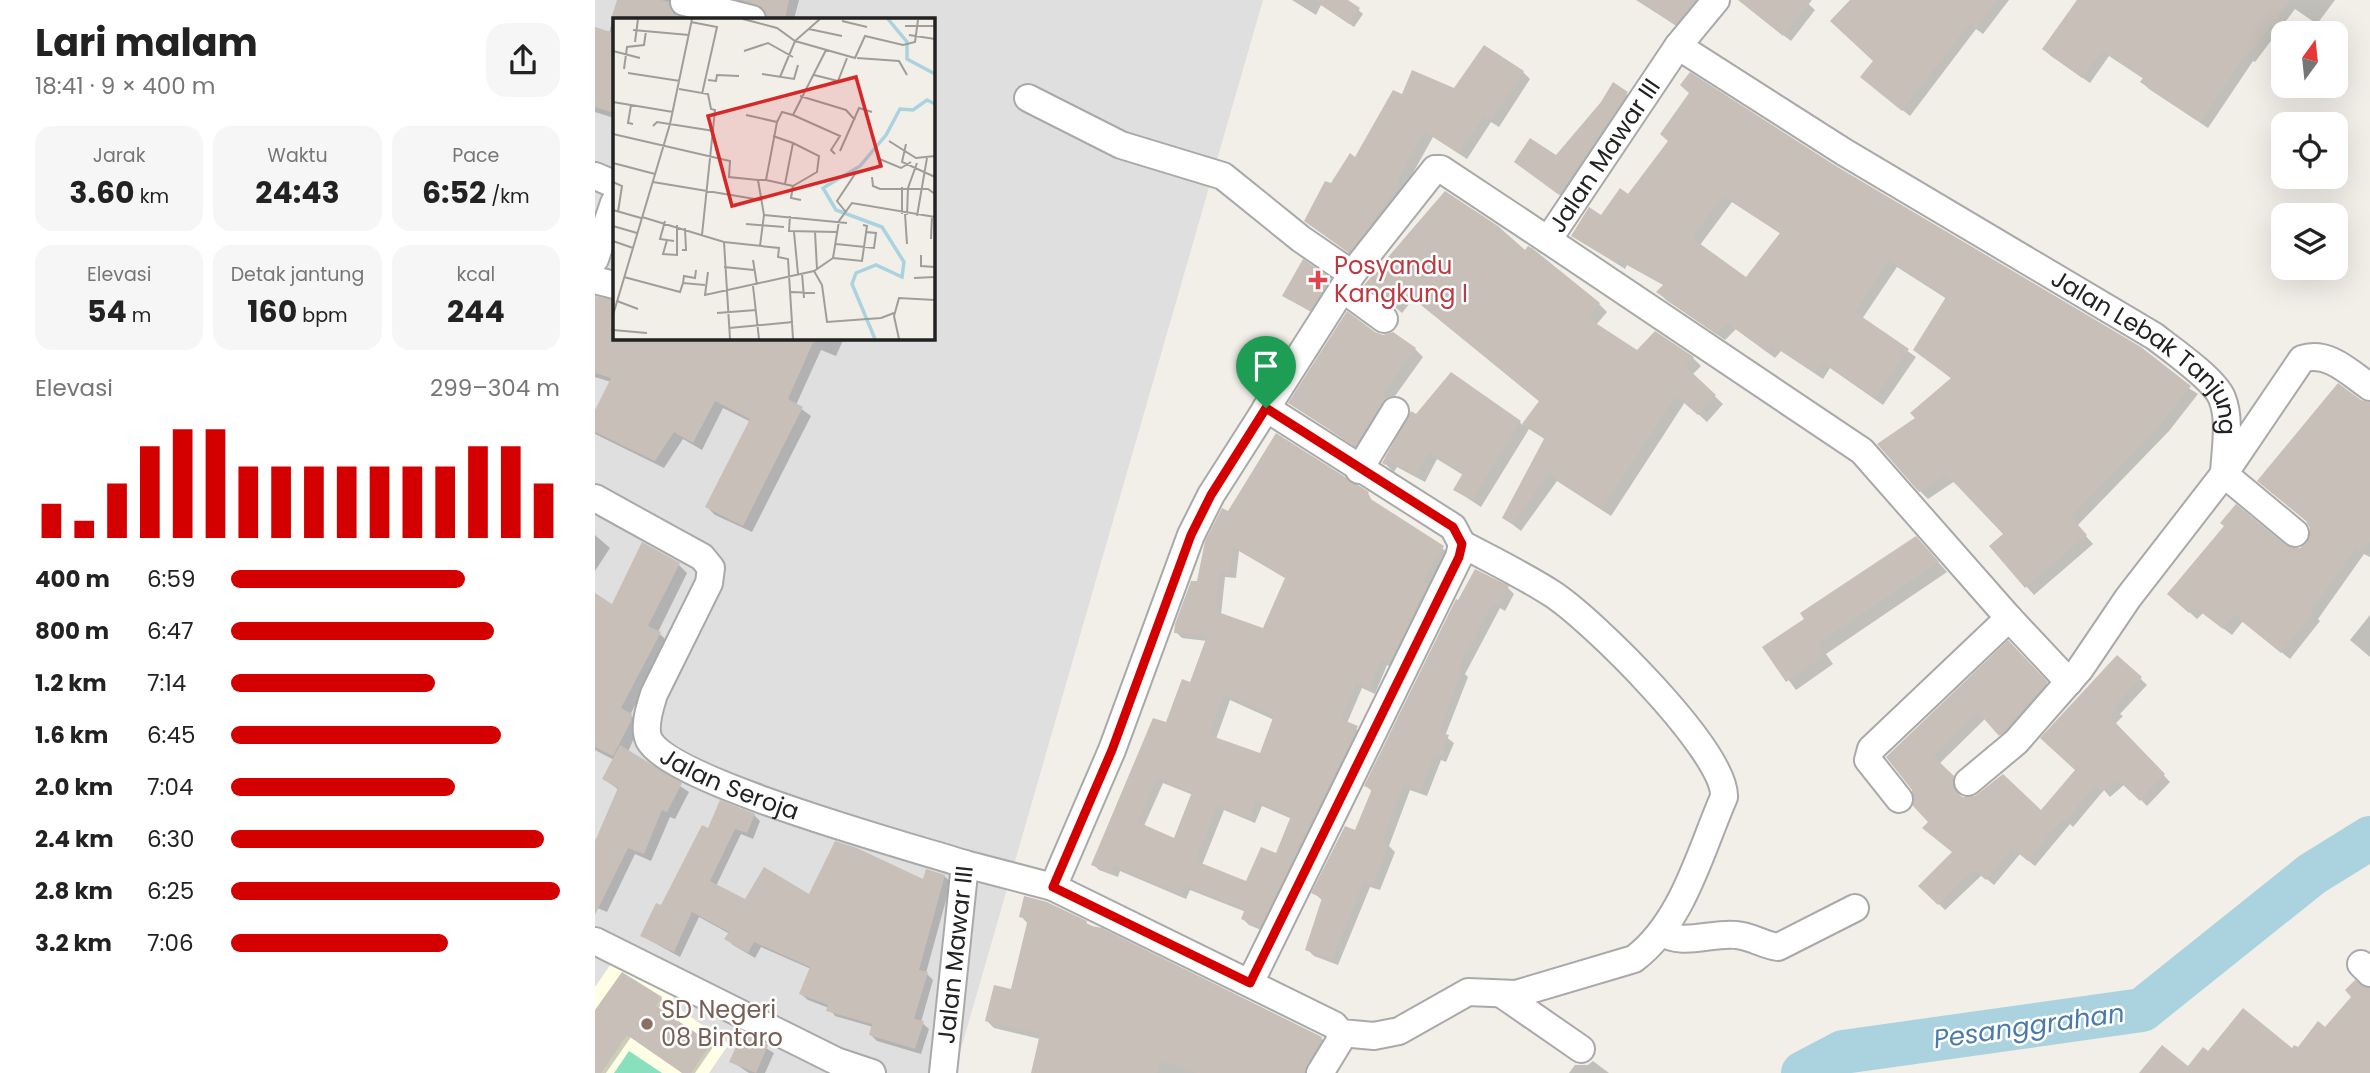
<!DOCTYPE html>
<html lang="id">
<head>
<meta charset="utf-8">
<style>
  :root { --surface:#fff; --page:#f6f6f6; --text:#222; --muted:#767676; --accent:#d40000 }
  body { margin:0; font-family:Poppins,sans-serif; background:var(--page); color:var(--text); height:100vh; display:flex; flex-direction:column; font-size:26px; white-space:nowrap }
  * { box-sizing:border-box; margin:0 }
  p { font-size:23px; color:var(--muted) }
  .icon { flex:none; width:38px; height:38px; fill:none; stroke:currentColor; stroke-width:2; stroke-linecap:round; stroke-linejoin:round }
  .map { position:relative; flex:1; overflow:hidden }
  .drawer { display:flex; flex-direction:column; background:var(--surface); width:595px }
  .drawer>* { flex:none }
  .needle { width:46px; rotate:15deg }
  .tools { position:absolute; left:1676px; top:21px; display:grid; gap:14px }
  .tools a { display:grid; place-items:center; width:77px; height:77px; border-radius:14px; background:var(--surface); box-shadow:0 7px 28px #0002; font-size:35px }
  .pin { position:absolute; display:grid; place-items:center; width:60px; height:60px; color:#fff; margin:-72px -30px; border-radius:50% 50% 50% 0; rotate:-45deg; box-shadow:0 0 7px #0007 }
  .pin .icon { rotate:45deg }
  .round { display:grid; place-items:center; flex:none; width:74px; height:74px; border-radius:21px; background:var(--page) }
  .summary { display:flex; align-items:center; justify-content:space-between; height:119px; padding:0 35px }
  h1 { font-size:38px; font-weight:700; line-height:52px }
  .metrics { display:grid; grid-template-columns:repeat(3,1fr); gap:10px; height:119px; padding:7px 35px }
  .metrics div { display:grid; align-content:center; border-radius:18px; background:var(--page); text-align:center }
  .metrics b { font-size:30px; font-weight:700 }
  .metrics small { font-size:19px; font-weight:400 }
  .metrics p { font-size:19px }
  .chart { height:196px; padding:14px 35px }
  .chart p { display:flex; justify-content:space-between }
  .chart svg { width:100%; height:126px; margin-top:7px; stroke:var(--accent); stroke-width:6 }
  ul { padding:0 35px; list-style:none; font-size:23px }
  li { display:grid; grid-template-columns:112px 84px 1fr; align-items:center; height:52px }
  li i { height:18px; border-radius:9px; background:var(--accent) }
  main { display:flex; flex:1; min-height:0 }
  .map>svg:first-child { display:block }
  .residential { fill:#e0dfdf; fill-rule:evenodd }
  .education { fill:#ffffe5 }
  .pitch { fill:#88e0be }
  .shadow { fill:#0003; fill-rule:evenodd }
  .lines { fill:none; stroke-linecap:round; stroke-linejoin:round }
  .river { stroke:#aad3df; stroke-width:44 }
  .building { fill:#c7bfb8; fill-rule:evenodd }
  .minor-casing { stroke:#a9a9a9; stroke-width:30 }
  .minor { stroke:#fff; stroke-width:26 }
  .route-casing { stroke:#fff; stroke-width:14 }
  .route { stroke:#d40000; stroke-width:9 }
  .health-dot { fill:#e0444e; stroke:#fff; stroke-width:2.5 }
  .education-dot { fill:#8d6e63; stroke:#fff; stroke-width:2.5 }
  .labels { text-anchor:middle; stroke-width:5; stroke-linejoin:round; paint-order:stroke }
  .street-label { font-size:24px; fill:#222; stroke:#fff }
  .health-label { font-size:24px; fill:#be3a42; stroke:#fff; text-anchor:start }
  .education-label { font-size:24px; fill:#785e54; stroke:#fff; text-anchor:start }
  .water-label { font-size:26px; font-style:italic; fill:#4a7aab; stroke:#fff }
  .inset-river { fill:none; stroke:#aad3df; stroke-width:3.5 }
  .inset-road { fill:none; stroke:#9f9d99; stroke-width:2 }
  .view { fill:#d62828; fill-opacity:0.15; stroke:#d62828; stroke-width:3.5 }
  .inset-edge { fill:none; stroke:#222; stroke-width:3.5 }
</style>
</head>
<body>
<main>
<section class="drawer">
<div class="summary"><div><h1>Lari malam</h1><p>18:41 · 9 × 400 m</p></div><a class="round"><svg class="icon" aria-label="share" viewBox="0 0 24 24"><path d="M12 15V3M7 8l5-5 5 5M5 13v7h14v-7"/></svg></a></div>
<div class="metrics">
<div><p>Jarak</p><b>3.60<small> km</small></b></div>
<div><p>Waktu</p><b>24:43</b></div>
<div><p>Pace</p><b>6:52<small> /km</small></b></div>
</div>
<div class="metrics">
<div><p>Elevasi</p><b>54<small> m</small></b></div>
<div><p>Detak jantung</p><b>160<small> bpm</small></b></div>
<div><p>kcal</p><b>244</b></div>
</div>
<div class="chart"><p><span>Elevasi</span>299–304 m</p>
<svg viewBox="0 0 160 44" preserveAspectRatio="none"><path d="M5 44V32M15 44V38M25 44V25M35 44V12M45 44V6M55 44V6M65 44V19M75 44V19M85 44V19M95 44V19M105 44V19M115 44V19M125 44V19M135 44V12M145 44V12M155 44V25"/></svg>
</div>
<ul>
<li><b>400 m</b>6:59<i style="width:71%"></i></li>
<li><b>800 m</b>6:47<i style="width:80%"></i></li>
<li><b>1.2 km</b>7:14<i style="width:62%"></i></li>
<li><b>1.6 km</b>6:45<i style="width:82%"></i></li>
<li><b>2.0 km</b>7:04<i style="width:68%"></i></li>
<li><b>2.4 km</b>6:30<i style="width:95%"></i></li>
<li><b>2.8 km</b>6:25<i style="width:100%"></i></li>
<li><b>3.2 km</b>7:06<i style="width:66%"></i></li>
</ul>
</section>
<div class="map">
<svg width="1775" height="1073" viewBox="0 0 1775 1073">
  <rect width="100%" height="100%" fill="#f2efe9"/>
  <path class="residential" d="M0 0H668L359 1073H0ZM19 19H338V338H19Z"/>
  <polygon class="education" points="22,955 80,996 76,1003 134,1044 114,1073 0,1073 0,987"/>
  <polygon class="pitch" points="34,1051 67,1073 19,1073"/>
  <g class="shadow">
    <polygon points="23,0 85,0 81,8 82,17 86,19 19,19 19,118 0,112 0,36 14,33"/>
    <polygon points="122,0 204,0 199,19 173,19 172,14"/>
    <polygon points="697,0 752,0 768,14 759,27 726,5 721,15"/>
    <polygon points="1041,0 1112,0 1088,30"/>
    <polygon points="1152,0 1209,0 1220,10 1196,41 1156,10"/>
    <polygon points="1257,0 1414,0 1388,34 1381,29 1315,116 1274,83 1281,61"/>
    <polygon points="1484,0 1740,0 1722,24 1700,9 1660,62 1658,61 1613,128 1554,89 1547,82 1549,79 1514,56 1495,83 1456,56 1449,49"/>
    <polygon points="928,72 935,79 904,127 896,122 872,159 838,137 808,191 762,259 711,221 808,97 860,90"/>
    <polygon points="1032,94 1038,100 971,199 921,162 961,158"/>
    <path d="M1240 167 1603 394 1574 431 1482 526 1498 544 1439 595 1396 546 1411 534 1360 481 1333 499 1325 491 1322 418 1357 379 1320 350 1352 299 1302 267 1267 319 1321 357 1288 405 1235 368 1228 379 1186 351 1180 358 1141 329 1130 340 1071 300 1064 292 1070 286 1032 265 1030 269 979 236 1034 196ZM1137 202 1186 234 1152 279 1105 245Z"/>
    <polygon points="930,252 1004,304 1012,312 1001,325 1042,352 1060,333 1098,358 1106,366 1097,375 1128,404 1112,422 1090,402 1016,516 962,481 926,531 909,518 951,440 934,429 886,507 860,490 868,475 842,459 830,482 802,467 799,472 789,463 821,416 924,422 928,425 945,402 819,298 807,313 772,285"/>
    <polygon points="734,280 737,282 718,313 692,298"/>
    <polygon points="2,298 19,301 19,338 102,338 120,344 122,338 249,338 241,356 226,350 201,405 216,416 157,532 120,515 112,507 156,422 128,408 107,450 88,439 69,468 0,434 0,414 16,382 0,377"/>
    <polygon points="780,334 820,349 828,357 795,403 769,453 695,403"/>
    <polygon points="1766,402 1775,403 1775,557 1769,554 1723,619 1725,621 1695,659 1648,621 1637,635 1608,613 1602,619 1582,601 1690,547 1705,550 1714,543"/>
    <path d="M773 493 777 501 854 553 833 587 838 592 800 669 792 665 780 694 767 688 752 723 768 734 671 932 654 925 648 919 651 912 595 890 591 899 525 871 523 877 504 870 498 864 596 684 612 641 587 638 581 632 634 514ZM644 551 692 579 669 630 626 615 630 577 641 578ZM635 700 679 720 666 756 621 739ZM568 783 598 795 580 841 549 826ZM667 806 697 819 682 856 652 883 607 865 629 810 660 823Z"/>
    <polygon points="0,535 15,548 0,571"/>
    <polygon points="1330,547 1352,572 1231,654 1238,664 1201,690 1170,648"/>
    <polygon points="83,564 92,573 63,632 73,642 35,715 45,724 33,752 94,792 80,819 75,817 56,861 40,854 12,912 0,907 0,843 24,790 9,779 19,760 0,750 0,595 18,606"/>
    <polygon points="913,588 919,594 910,611 905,608 870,674 873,677 850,736 859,743 851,762 846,760 832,796 815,790 794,846 800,852 785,890 775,887 743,965 719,956 712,949 728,901 719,893 761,833 778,792 771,786 862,601"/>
    <polygon points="1775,615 1775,657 1755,640"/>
    <polygon points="1413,643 1458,690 1411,741 1391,718 1344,764 1365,784 1364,794 1367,798 1446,813 1482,770 1523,657 1552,685 1525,714 1528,716 1520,724 1575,782 1552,806 1530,784 1515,797 1509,790 1478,827 1475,824 1440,866 1425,854 1399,885 1387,875 1350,910 1326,886 1359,853 1335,822 1318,789 1293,757"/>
    <polygon points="159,815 165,821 158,839 146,834 121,886 150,902 329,882 349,876 356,882 331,973 338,980 326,1022 334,1029 326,1054 282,1041 276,1035 278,1027 240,1016 234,1008 213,1000 206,994 216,969 166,947 160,958 138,945 132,939 135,934 104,917 85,957 47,936 114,830"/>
    <polygon points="426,916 491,923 726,1038 733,1045 718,1073 437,1073 445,1039 399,1028 392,1021 417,991 433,924"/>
    <polygon points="27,974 66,998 69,1001 63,1009 118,1047 100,1073 88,1073 36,1037 11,1073 0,1073 0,1013"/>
    <polygon points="149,1035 179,1053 170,1073 154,1073 136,1061"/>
    <polygon points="998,1061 1014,1073 974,1073 980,1065 993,1065"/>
  </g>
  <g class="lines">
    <polyline class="river" points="1208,1073 1248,1052 1547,1010 1717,874 1775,838"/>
  </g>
  <g class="building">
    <polygon points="22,0 66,0 74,2 79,14 93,19 16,19"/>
    <polygon points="146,0 194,0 190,19 172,19 167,7"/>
    <polygon points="719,0 753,0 765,8 754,24"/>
    <polygon points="1044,0 1101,0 1080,25"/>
    <polygon points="1143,0 1217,0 1188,36"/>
    <polygon points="1255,0 1402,0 1380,29 1374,24 1307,111 1265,77 1278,61 1235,21"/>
    <polygon points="1482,0 1695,0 1652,57 1650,55 1606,122 1545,82 1548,78 1507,50 1487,78 1447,49"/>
    <polygon points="0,27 19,33 19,113 0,107"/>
    <polygon points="889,45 929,71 896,121 889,116 865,153 830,131 801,183 805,185 754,253 709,221 730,181 736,183 755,153 760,157 798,90 807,94 817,70 859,88"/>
    <path d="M1095 72 1241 166 1546 347 1596 386 1567 423 1476 517 1492 535 1430 588 1394 546 1408 534 1351 474 1324 492 1282 444 1320 418 1315 413 1356 378 1318 350 1351 297 1294 260 1260 312 1314 349 1280 398 1227 362 1220 373 1177 345 1172 352 1132 323 1121 334 1061 292 1069 284 1024 259 1021 263 976 236 994 207 1006 215 1025 188 1033 194 1073 141 1065 134 1094 93 1085 85ZM1128 196 1185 233 1151 277 1097 238Z"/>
    <polygon points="1018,82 1033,92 964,195 919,162 935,138 961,155 1006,102"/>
    <polygon points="850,191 903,226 930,250 933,246 937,248 1005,303 993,318 1042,350 1060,331 1099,357 1090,366 1121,395 1103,415 1081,396 1007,509 954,474 917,524 907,518 950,437 927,424 944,401 810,292 798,306 769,285"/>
    <polygon points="708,259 736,278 715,311 687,296"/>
    <polygon points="0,296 19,300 19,338 220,338 193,399 208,407 148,526 110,507 155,419 120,401 98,443 79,432 60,461 0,432 0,410 16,378 0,373"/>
    <polygon points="752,311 780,332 788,335 798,332 821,348 787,395 792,397 760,446 693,403"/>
    <polygon points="856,372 926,421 877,500 858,490 868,473 834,452 821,475 793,460 790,465 787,463 816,411 821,414"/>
    <polygon points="1743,383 1766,400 1775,402 1775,541 1766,552 1761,548 1717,610 1719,612 1686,653 1639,615 1628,629 1599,607 1594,613 1572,594 1629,526 1625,523 1641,504 1691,545 1705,548 1712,542 1715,528 1711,521 1662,481"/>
    <path d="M681 433 774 492 771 496 849 546 827 582 833 584 794 664 786 661 774 689 761 683 746 719 763 726 665 927 646 919 650 909 589 885 585 894 519 866 517 873 496 865 558 718 571 722 587 679 595 682 612 636 579 633 580 624 596 581H602L610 541 627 508 633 511ZM639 547 690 578 668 628 620 611 624 572 635 573ZM629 695 679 715 665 753 614 735ZM562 778 597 792 579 838 543 822ZM661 801 696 816 681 853 666 847 651 881 601 861 623 806 654 818Z"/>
    <polygon points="1321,536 1344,562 1223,644 1230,655 1191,682 1167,647 1209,619 1205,613"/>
    <polygon points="47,542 85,563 53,626 66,632 26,708 37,714 36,721 18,756 0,747 0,593 17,604"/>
    <polygon points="880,569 914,586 904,606 898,603 864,668 867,669 844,732 854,735 845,757 839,755 826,791 809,784 787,841 794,844 778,885 769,882 737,960 710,950 727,898 716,893 750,826 760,830 777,789 769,786 861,599 863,600"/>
    <polygon points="1413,640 1453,682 1404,736 1383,712 1338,756 1359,776 1357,784 1361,793 1368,797 1380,796 1408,774 1446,810 1480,770 1445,738 1522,655 1547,677 1520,706 1522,708 1515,717 1570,774 1545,801 1522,779 1507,792 1501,785 1470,822 1467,819 1433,861 1417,848 1391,880 1379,870 1343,905 1323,886 1357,852 1327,828 1333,822 1318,806 1317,790 1291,757"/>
    <polygon points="25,745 87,783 72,812 67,810 49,854 33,848 0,915 0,841 23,788 7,779"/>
    <polygon points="125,800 160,814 152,833 140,829 115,881 150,899 169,867 214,894 240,841 262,848 328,879 331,869 350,875 324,970 333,972 319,1019 329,1021 320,1049 274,1035 277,1024 231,1011 233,1005 204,994 215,967 159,942 153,953 129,939 134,932 97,912 79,952 45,936 61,903 66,905 107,825 113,828"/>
    <polygon points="429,896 452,902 492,921 491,925 507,928 727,1037 709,1073 601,1073 566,1060 561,1073 436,1073 445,1034 390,1021 399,985 416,989 433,919 424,917"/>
    <polygon points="27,972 67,997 61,1006 116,1043 96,1073 87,1073 32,1035 6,1073 0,1073 0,1010"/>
    <polygon points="1760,980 1775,988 1775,1073 1544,1073 1567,1045 1593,1066 1608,1047 1613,1051 1648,1008 1697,1048 1699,1045 1703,1047 1723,1021 1730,1027 1756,997 1750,990"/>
    <polygon points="148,1032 173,1045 161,1073 134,1062"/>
  </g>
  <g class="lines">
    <defs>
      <g id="minor">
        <polyline points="89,2 157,19"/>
        <path id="s1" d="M1083 46 1249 152 1559 336C1576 349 1620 380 1627 398 1636 420 1630 451 1629 474"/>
        <polyline points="433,98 526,145 628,176 706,239 757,274"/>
        <polyline points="0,176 19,184"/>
        <polyline points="953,240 1267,451 1414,618 1276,749 1273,760 1304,799"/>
        <polyline points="0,259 19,203"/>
        <polyline points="0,280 19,285"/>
        <polyline points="748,289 789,319"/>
        <polyline points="764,470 800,411"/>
        <polyline points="1629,474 1700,533"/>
        <path id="s2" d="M0 498 107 557 116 568 114 583 59 694C55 707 48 727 54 740 76 782 316 847 370 864"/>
        <polyline points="1414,618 1474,682"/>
        <path d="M1373 782 1421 742 1485 669 1533 598 1629 474 1707 359C1733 350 1755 373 1775 387"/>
        <path d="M458 887 739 1025 746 1033 779 1036 804 1031 873 992 921 994 1039 959C1088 922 1105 852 1129 797 1132 753 996 618 956 593 928 575 897 560 867 544"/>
        <path d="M1067 932C1086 947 1118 932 1141 935 1156 936 1168 945 1183 947L1260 908"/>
        <polyline points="0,941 241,1061 277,1073"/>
        <polyline points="1766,964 1775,973"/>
        <polyline points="655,983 864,557 867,544 858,527 671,408"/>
        <polyline points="908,995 986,1049"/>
        <path id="s3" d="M348 1073 370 864 458 887 517 750 596 535 616 495 757 274 840 169H846L953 240 1083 46 1121 0"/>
        <polyline points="725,1073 744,1042 746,1033"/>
      </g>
    </defs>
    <use href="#minor" class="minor-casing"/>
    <use href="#minor" class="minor"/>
  </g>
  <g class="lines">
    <defs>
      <polygon id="route" points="671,408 858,527 867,544 864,557 655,983 458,887 517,750 596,535 616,495"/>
    </defs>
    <use href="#route" class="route-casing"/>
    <use href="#route" class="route"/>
  </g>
  <path class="health-dot" d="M719.5 269.5h7v7h7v7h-7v7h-7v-7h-7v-7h7z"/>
  <circle class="education-dot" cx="52" cy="1024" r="7"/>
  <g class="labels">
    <g class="street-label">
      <text dy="8" stroke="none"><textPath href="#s3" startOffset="1356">Jalan Mawar III</textPath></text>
      <text dy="8" stroke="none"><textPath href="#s1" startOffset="564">Jalan Lebak Tanjung</textPath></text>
      <text dy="8" stroke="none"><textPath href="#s2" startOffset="416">Jalan Seroja</textPath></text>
      <text dy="8" stroke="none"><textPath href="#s3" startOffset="119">Jalan Mawar III</textPath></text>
    </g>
    <g class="health-label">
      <text x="739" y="274">Posyandu<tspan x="739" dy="28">Kangkung I</tspan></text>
    </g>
    <g class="education-label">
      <text x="66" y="1018">SD Negeri<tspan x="66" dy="28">08 Bintaro</tspan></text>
    </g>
    <g class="water-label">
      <text transform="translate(1434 1026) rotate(-8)" y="9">Pesanggrahan</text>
    </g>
  </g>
  <g transform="translate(18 18)">
    <rect width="322" height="322" fill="#f2efe9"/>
    <path class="inset-river" d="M275 1 294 24V41L322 56M262 321 239 266 243 255 263 247 289 259 291 244 269 209 223 192 210 170 247 148 273 117 287 91 300 92 314 82 322 86"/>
    <path class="inset-road" d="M130 1 164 10 182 23 242 40 252 18 290 27 302 24 305 2M229 3 254 9M78 4 104 9 89 76M292 8H321M196 11 229 18M20 12 76 17M296 17 322 21M22 24 25 1M0 33 27 40M131 33 155 25 180 39M244 40 286 43 294 57M11 51 14 29 31 27 33 13M15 55 67 63M149 56 181 61 185 47M201 57 225 63 234 40M167 59 182 23 207 1M95 62 103 63 104 57 126 58M66 71 95 76 98 91 102 92 89 217M187 78 233 92 242 102M0 84 60 94M18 87 15 105 20 106M133 97 164 104M180 97 227 118 218 132 222 136M40 108 44 104 101 113M0 116 117 143 116 159 145 162M160 118 180 125 172 166M276 123 303 140 322 138M293 126 289 144 322 159M227 133 246 90 259 94M264 140 288 150 298 144M0 145 42 156M259 159 260 168 267 171H315L322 176M153 162 180 168 204 154 206 138 180 125M0 164 9 168 5 194M40 164 148 182M180 168 178 180 188 182M289 169V196M0 192 28 200M232 193 224 183 242 156M292 196 294 226M151 197 234 205M294 197 295 170 304 145M177 198 176 213 224 214M304 198 314 140M29 199 111 224 166 230 165 239 175 241 180 321M52 203 47 221 54 222M133 206 171 209M0 208 24 215M181 214 185 256M202 214 204 251M318 221 319 198M0 223 20 230M61 223 54 222 50 236 64 237V207M111 224 117 321M223 226 261 230 263 215 253 214M147 228 151 197 145 162H153L164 104 169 94 180 97 213 32M69 232H73L72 210M308 237V248L322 249M220 240 249 243 254 208 250 207M140 242 144 267M111 249 141 252M201 253 209 267 214 304 268 300 281 295M95 254 92 277 201 253 220 240 226 203 239 185 322 199M189 255 191 280M11 259 67 274 70 265 92 267M301 260 322 259M70 265 71 258 82 260 83 252M140 268 146 321M178 274 202 275M4 283 25 291M104 295 143 292M0 297 57 106 79 1M116 310 180 304M0 312 34 315M286 321 281 298 286 280 322 282"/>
    <path class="view" d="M243 59 268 148 119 188 95 98Z"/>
    <rect width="322" height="322" class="inset-edge"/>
  </g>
</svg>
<div class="tools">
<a><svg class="needle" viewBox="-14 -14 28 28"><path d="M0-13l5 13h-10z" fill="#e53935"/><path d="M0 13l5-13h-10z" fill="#767676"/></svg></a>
<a><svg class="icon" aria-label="locate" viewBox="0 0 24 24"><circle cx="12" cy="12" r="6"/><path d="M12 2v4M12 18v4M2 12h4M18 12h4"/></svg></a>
<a><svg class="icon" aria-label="layers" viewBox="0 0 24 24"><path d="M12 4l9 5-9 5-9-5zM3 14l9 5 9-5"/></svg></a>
</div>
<div class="pin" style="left:671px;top:408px;background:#1e9e55"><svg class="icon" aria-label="arrive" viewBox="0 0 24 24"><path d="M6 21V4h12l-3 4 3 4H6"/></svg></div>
</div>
</main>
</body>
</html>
